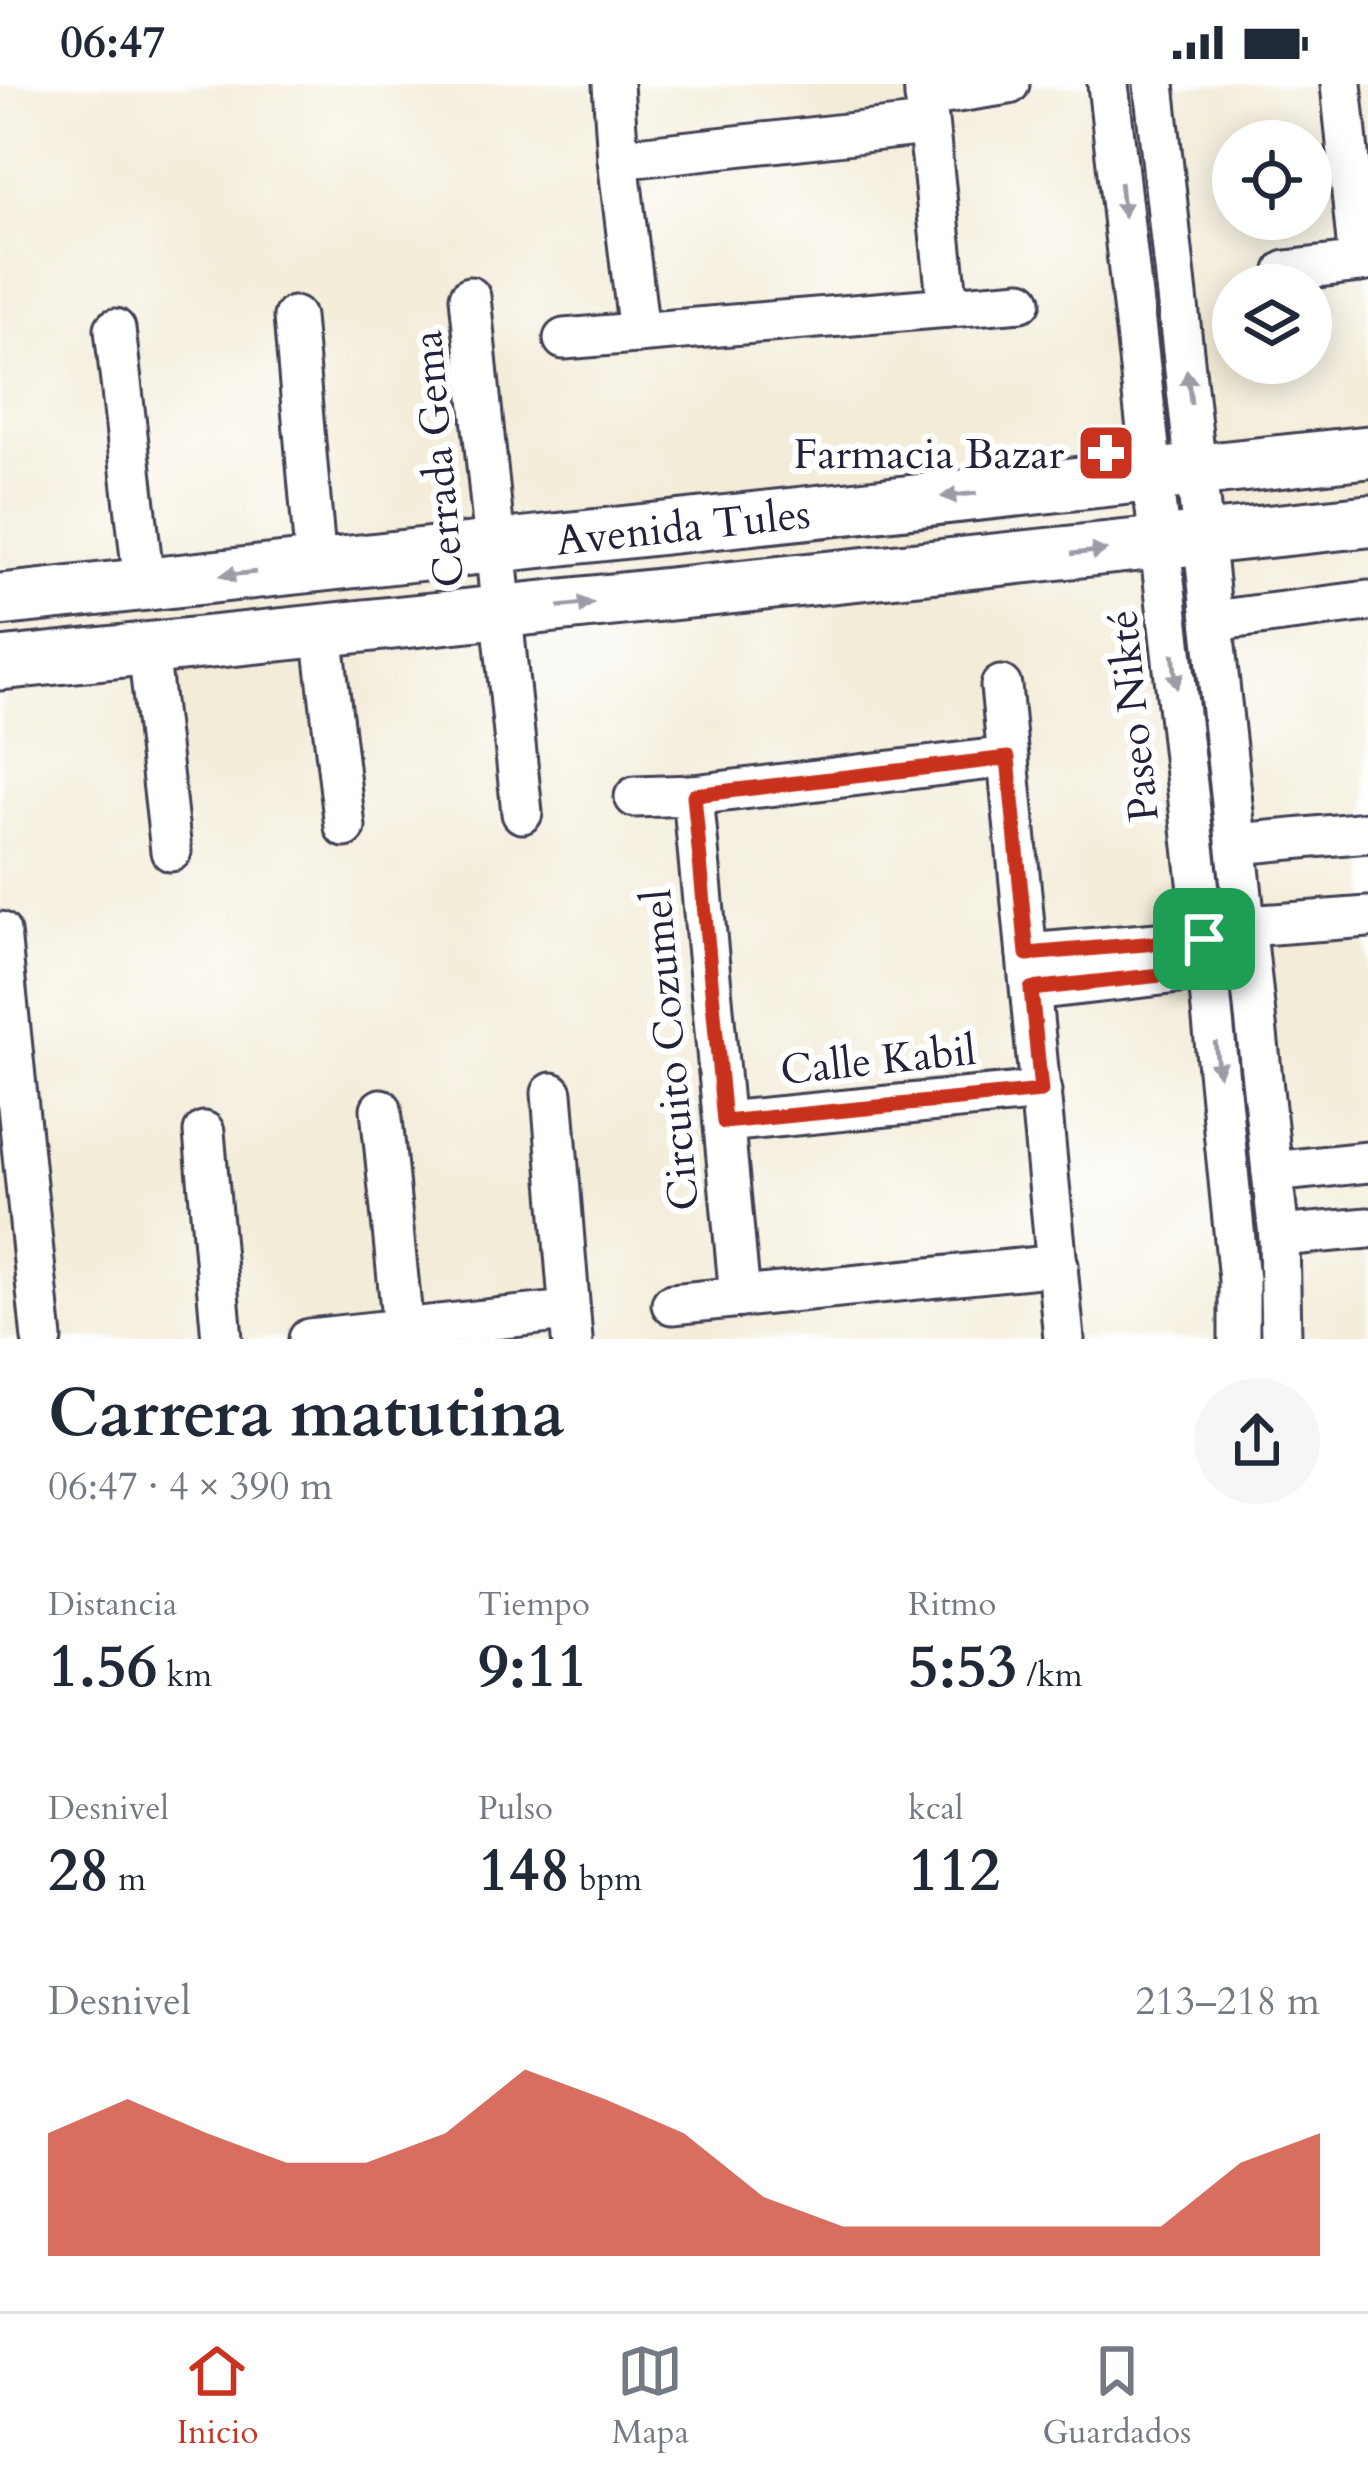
<!DOCTYPE html>
<html lang="es">
<head>
<meta charset="utf-8">
<style>
  :root { --surface:#fff; --page:#f6f6f7; --text:#1f2937; --muted:#747a83; --line:#e0e1e3; --accent:#c8321e }
  body { margin:0; font-family:Cardo,serif; background:var(--page); color:var(--text); height:100vh; display:flex; flex-direction:column; font-size:45px; white-space:nowrap }
  * { box-sizing:border-box; margin:0 }
  p { font-size:39px; color:var(--muted) }
  .icon { flex:none; width:66px; height:66px; fill:none; stroke:currentColor; stroke-width:2; stroke-linecap:round; stroke-linejoin:round }
  .map { position:relative; height:1255px; overflow:hidden }
  .sheet { display:flex; flex-direction:column; background:var(--surface); flex:1 }
  .sheet>* { flex:none }
  .fabs { position:absolute; left:1212px; top:36px; display:grid; gap:24px }
  .fabs a { display:grid; place-items:center; width:120px; height:120px; border-radius:50%; background:var(--surface); box-shadow:0 6px 30px #0003; font-size:60px }
  .pin { position:absolute; display:grid; place-items:center; width:102px; height:102px; color:#fff; margin:-51px; border-radius:24px; box-shadow:0 6px 18px #0006 }
  .round { display:grid; place-items:center; flex:none; width:126px; height:126px; border-radius:63px; background:var(--page) }
  .headline { display:flex; align-items:center; justify-content:space-between; height:204px; padding:0 48px }
  h1 { font-size:66px; font-weight:800; line-height:90px }
  .stats { display:grid; grid-template-columns:repeat(3,1fr); gap:18px; height:204px; padding:12px 48px }
  .stats div { display:grid; align-content:center }
  .stats b { font-size:60px; font-weight:800 }
  .stats small { font-size:33px; font-weight:400 }
  .stats p { font-size:33px }
  .chart { height:336px; padding:24px 48px }
  .chart p { display:flex; justify-content:space-between }
  .chart svg { width:100%; height:216px; margin-top:12px; fill:var(--accent); opacity:.7 }
  .status { display:flex; justify-content:space-between; align-items:center; height:84px; padding:0 60px; background:var(--surface); direction:ltr }
  .status svg { height:33px; fill:currentColor }
  .tab-bar { display:flex; justify-content:space-around; align-items:center; height:168px; border-top:3px solid var(--line); background:var(--surface); font-size:33px; color:var(--muted) }
  .tab-bar a { display:grid; justify-items:center; gap:6px }
  .tab-bar .current { color:var(--accent) }
  .map>svg:first-child { display:block }
  .building { fill:#b6aad7 }
  .lines { fill:none; stroke-linecap:round; stroke-linejoin:round }
  .minor-casing { stroke:#414053; stroke-width:45 }
  .major-casing { stroke:#414053; stroke-width:57 }
  .minor { stroke:#fff; stroke-width:39 }
  .major { stroke:#fff; stroke-width:51 }
  .oneway { fill:#9c9ca7 }
  .route-casing { stroke:#fff; stroke-width:24 }
  .route { stroke:#c8321e; stroke-width:15 }
  .labels { text-anchor:middle; stroke-width:12; stroke-linejoin:round; paint-order:stroke }
  .poi-label { font-size:42px; fill:#22223b; stroke:#fff; text-anchor:end }
  .street-label { font-size:42px; fill:#22223b; stroke:#fff }
</style>
</head>
<body>
<div class="status"><b>06:47</b><svg viewBox="0 0 49 12"><path d="M0 12V9h3v3zM5 12V6h3v6zM10 12V3h3v9zM15 12V0h3v12zM26 1h20v11H26zM47 4h2v5h-2z"/></svg></div>
<div class="map">
<svg width="1368" height="1255" viewBox="0 0 1368 1255">
  <rect width="100%" height="100%" fill="#fff"/>
  <filter id="ink" filterUnits="userSpaceOnUse"><feTurbulence type="fractalNoise" baseFrequency=".00833" numOctaves="2"/><feDisplacementMap in="SourceGraphic" scale="24" xChannelSelector="R" yChannelSelector="G"/><feConvolveMatrix kernelMatrix="1 2 1 2 8 2 1 2 1" color-interpolation-filters="sRGB"/></filter>
  <filter id="wash" filterUnits="userSpaceOnUse"><feTurbulence type="fractalNoise" baseFrequency=".004" numOctaves="4" result="noise"/><feDisplacementMap in="SourceGraphic" scale="48" xChannelSelector="R" yChannelSelector="G"/><feGaussianBlur stdDeviation="2.7" result="paint"/><feColorMatrix in="noise" values="0 0 0 0 0 0 0 0 0 0 0 0 0 0 0 0 0 1.4 0 .05"/><feComposite in="paint" operator="in"/></filter>
  <g filter="url(#wash)">
    <rect width="100%" height="100%" fill="#f3ecd8"/>
    <g id="blocks">
      <polygon class="building" points="1129,356 1133,379 1084,383 1080,359"/>
    </g>
  </g>
  <g filter="url(#ink)">
    <use href="#blocks" fill-opacity="0" stroke="#414053" stroke-width="3"/>
    <g class="lines">
      <defs>
        <g id="minor">
          <polyline points="613,0 618,75 639,249"/>
          <polyline points="924,0 948,223"/>
          <polyline points="1108,0 1208,886 1239,1196 1239,1255"/>
          <polyline points="1154,0 1272,1088 1279,1152 1281,1255"/>
          <polyline points="1341,0 1359,178"/>
          <polyline points="925,13 1009,0"/>
          <polyline points="618,75 926,41"/>
          <polyline points="1286,187 1368,177"/>
          <polyline points="470,213 522,729"/>
          <polyline points="294,233 316,482"/>
          <polyline points="115,245 144,500"/>
          <polyline points="564,255 1021,217"/>
          <polyline points="1213,537 1368,517"/>
          <polyline points="322,547 345,743"/>
          <polyline points="148,565 171,767"/>
          <polyline points="1001,602 1064,1255"/>
          <polyline points="693,711 740,1213"/>
          <polyline points="635,713 693,711 1008,673"/>
          <polyline points="1238,760 1368,748"/>
          <polyline points="0,848 42,1255"/>
          <polyline points="1027,870 1204,855 1246,842 1368,833"/>
          <polyline points="1031,906 1232,883"/>
          <polyline points="552,1009 572,1255"/>
          <polyline points="381,1025 403,1245"/>
          <polyline points="724,1038 1041,1007"/>
          <polyline points="204,1048 222,1255"/>
          <polyline points="1272,1088 1368,1078"/>
          <polyline points="1279,1152 1368,1144"/>
          <polyline points="672,1220 1058,1181"/>
          <polyline points="309,1255 568,1227"/>
        </g>
        <g id="major">
          <path id="s1" d="M0 516 1368 368"/>
          <polyline points="0,580 1368,437"/>
        </g>
      </defs>
      <use href="#minor" class="minor-casing"/>
      <use href="#major" class="major-casing"/>
      <use href="#minor" class="minor"/>
      <use href="#major" class="major"/>
    </g>
    <defs><path id="oneway-solid" d="M-6-.8H1V-3.2L6.5 0L1 3.2V.8H-6Z" transform="scale(3)"/></defs>
    <g class="oneway">
      <use href="#oneway-solid" transform="translate(1122 116) rotate(84)"/>
      <use href="#oneway-solid" transform="translate(1189 303) rotate(-97)"/>
      <use href="#oneway-solid" transform="translate(959 411) rotate(174)"/>
      <use href="#oneway-solid" transform="translate(1089 468) rotate(-6)"/>
      <use href="#oneway-solid" transform="translate(238 490) rotate(174)"/>
      <use href="#oneway-solid" transform="translate(576 521) rotate(-6)"/>
      <use href="#oneway-solid" transform="translate(1175 587) rotate(84)"/>
      <use href="#oneway-solid" transform="translate(1217 975) rotate(84)"/>
    </g>
  </g>
  <g class="lines" filter="url(#ink)">
    <defs>
      <polygon id="route" points="1008,674 1027,870 1204,855 1208,886 1031,905 1041,1007 724,1038 694,711"/>
    </defs>
    <use href="#route" class="route-casing"/>
    <use href="#route" class="route"/>
  </g>
  <defs>
    <symbol id="pharmacy-square" viewBox="-11 -11 22 22"><rect x="-9" y="-9" width="18" height="18" rx="4" fill="#c8321e" stroke="#fff"/><path d="M-2-6h4v4h4v4h-4v4h-4v-4h-4v-4h4Z" fill="#fff"/></symbol>
  </defs>
  <g fill-rule="evenodd">
    <use href="#pharmacy-square" x="1073" y="336" width="66" height="66"/>
  </g>
  <g class="labels">
    <g class="poi-label">
      <text x="1064" y="384">Farmacia Bazar</text>
    </g>
    <g class="street-label">
      <text transform="translate(437 375) rotate(-95)" y="15">Cerrada Gema</text>
      <text dy="15" stroke="none"><textPath href="#s1" startOffset="687">Avenida Tules</textPath></text>
      <text transform="translate(1132 632) rotate(-96)" y="15">Paseo Nikté</text>
      <text transform="translate(669 966) rotate(-95)" y="15">Circuito Cozumel</text>
      <text transform="translate(878 975) rotate(-6)" y="15">Calle Kabil</text>
    </g>
  </g>
</svg>
<div class="fabs">
<a><svg class="icon" aria-label="locate" viewBox="0 0 24 24"><circle cx="12" cy="12" r="6"/><path d="M12 2v4M12 18v4M2 12h4M18 12h4"/></svg></a>
<a><svg class="icon" aria-label="layers" viewBox="0 0 24 24"><path d="M12 4l9 5-9 5-9-5zM3 14l9 5 9-5"/></svg></a>
</div>
<div class="pin" style="left:1204px;top:855px;background:#1e9e55"><svg class="icon" aria-label="arrive" viewBox="0 0 24 24"><path d="M6 21V4h12l-3 4 3 4H6"/></svg></div>
</div>
<section class="sheet">
<div class="headline"><div><h1>Carrera matutina</h1><p>06:47 · 4 × 390 m</p></div><a class="round"><svg class="icon" aria-label="share" viewBox="0 0 24 24"><path d="M12 15V3M7 8l5-5 5 5M5 13v7h14v-7"/></svg></a></div>
<div class="stats">
<div><p>Distancia</p><b>1.56<small> km</small></b></div>
<div><p>Tiempo</p><b>9:11</b></div>
<div><p>Ritmo</p><b>5:53<small> /km</small></b></div>
</div>
<div class="stats">
<div><p>Desnivel</p><b>28<small> m</small></b></div>
<div><p>Pulso</p><b>148<small> bpm</small></b></div>
<div><p>kcal</p><b>112</b></div>
</div>
<div class="chart"><p><span>Desnivel</span>213–218 m</p>
<svg viewBox="0 0 160 44" preserveAspectRatio="none"><path d="M0 44V19L10 12L20 19L30 25L40 25L50 19L60 6L70 12L80 19L90 32L100 38L110 38L120 38L130 38L140 38L150 25L160 19V44z"/></svg>
</div>
</section>
<nav class="tab-bar">
<a class="current"><svg class="icon" aria-label="home" viewBox="0 0 24 24"><path d="M3 11l9-7 9 7M6 9v11h12V9"/></svg>Inicio</a>
<a><svg class="icon" aria-label="map" viewBox="0 0 24 24"><path d="M3 6l6-2 6 2 6-2v14l-6 2-6-2-6 2zM9 4v14M15 6v14"/></svg>Mapa</a>
<a><svg class="icon" aria-label="saved" viewBox="0 0 24 24"><path d="M7 4h10v16l-5-4-5 4z"/></svg>Guardados</a>
</nav>
</body>
</html>
